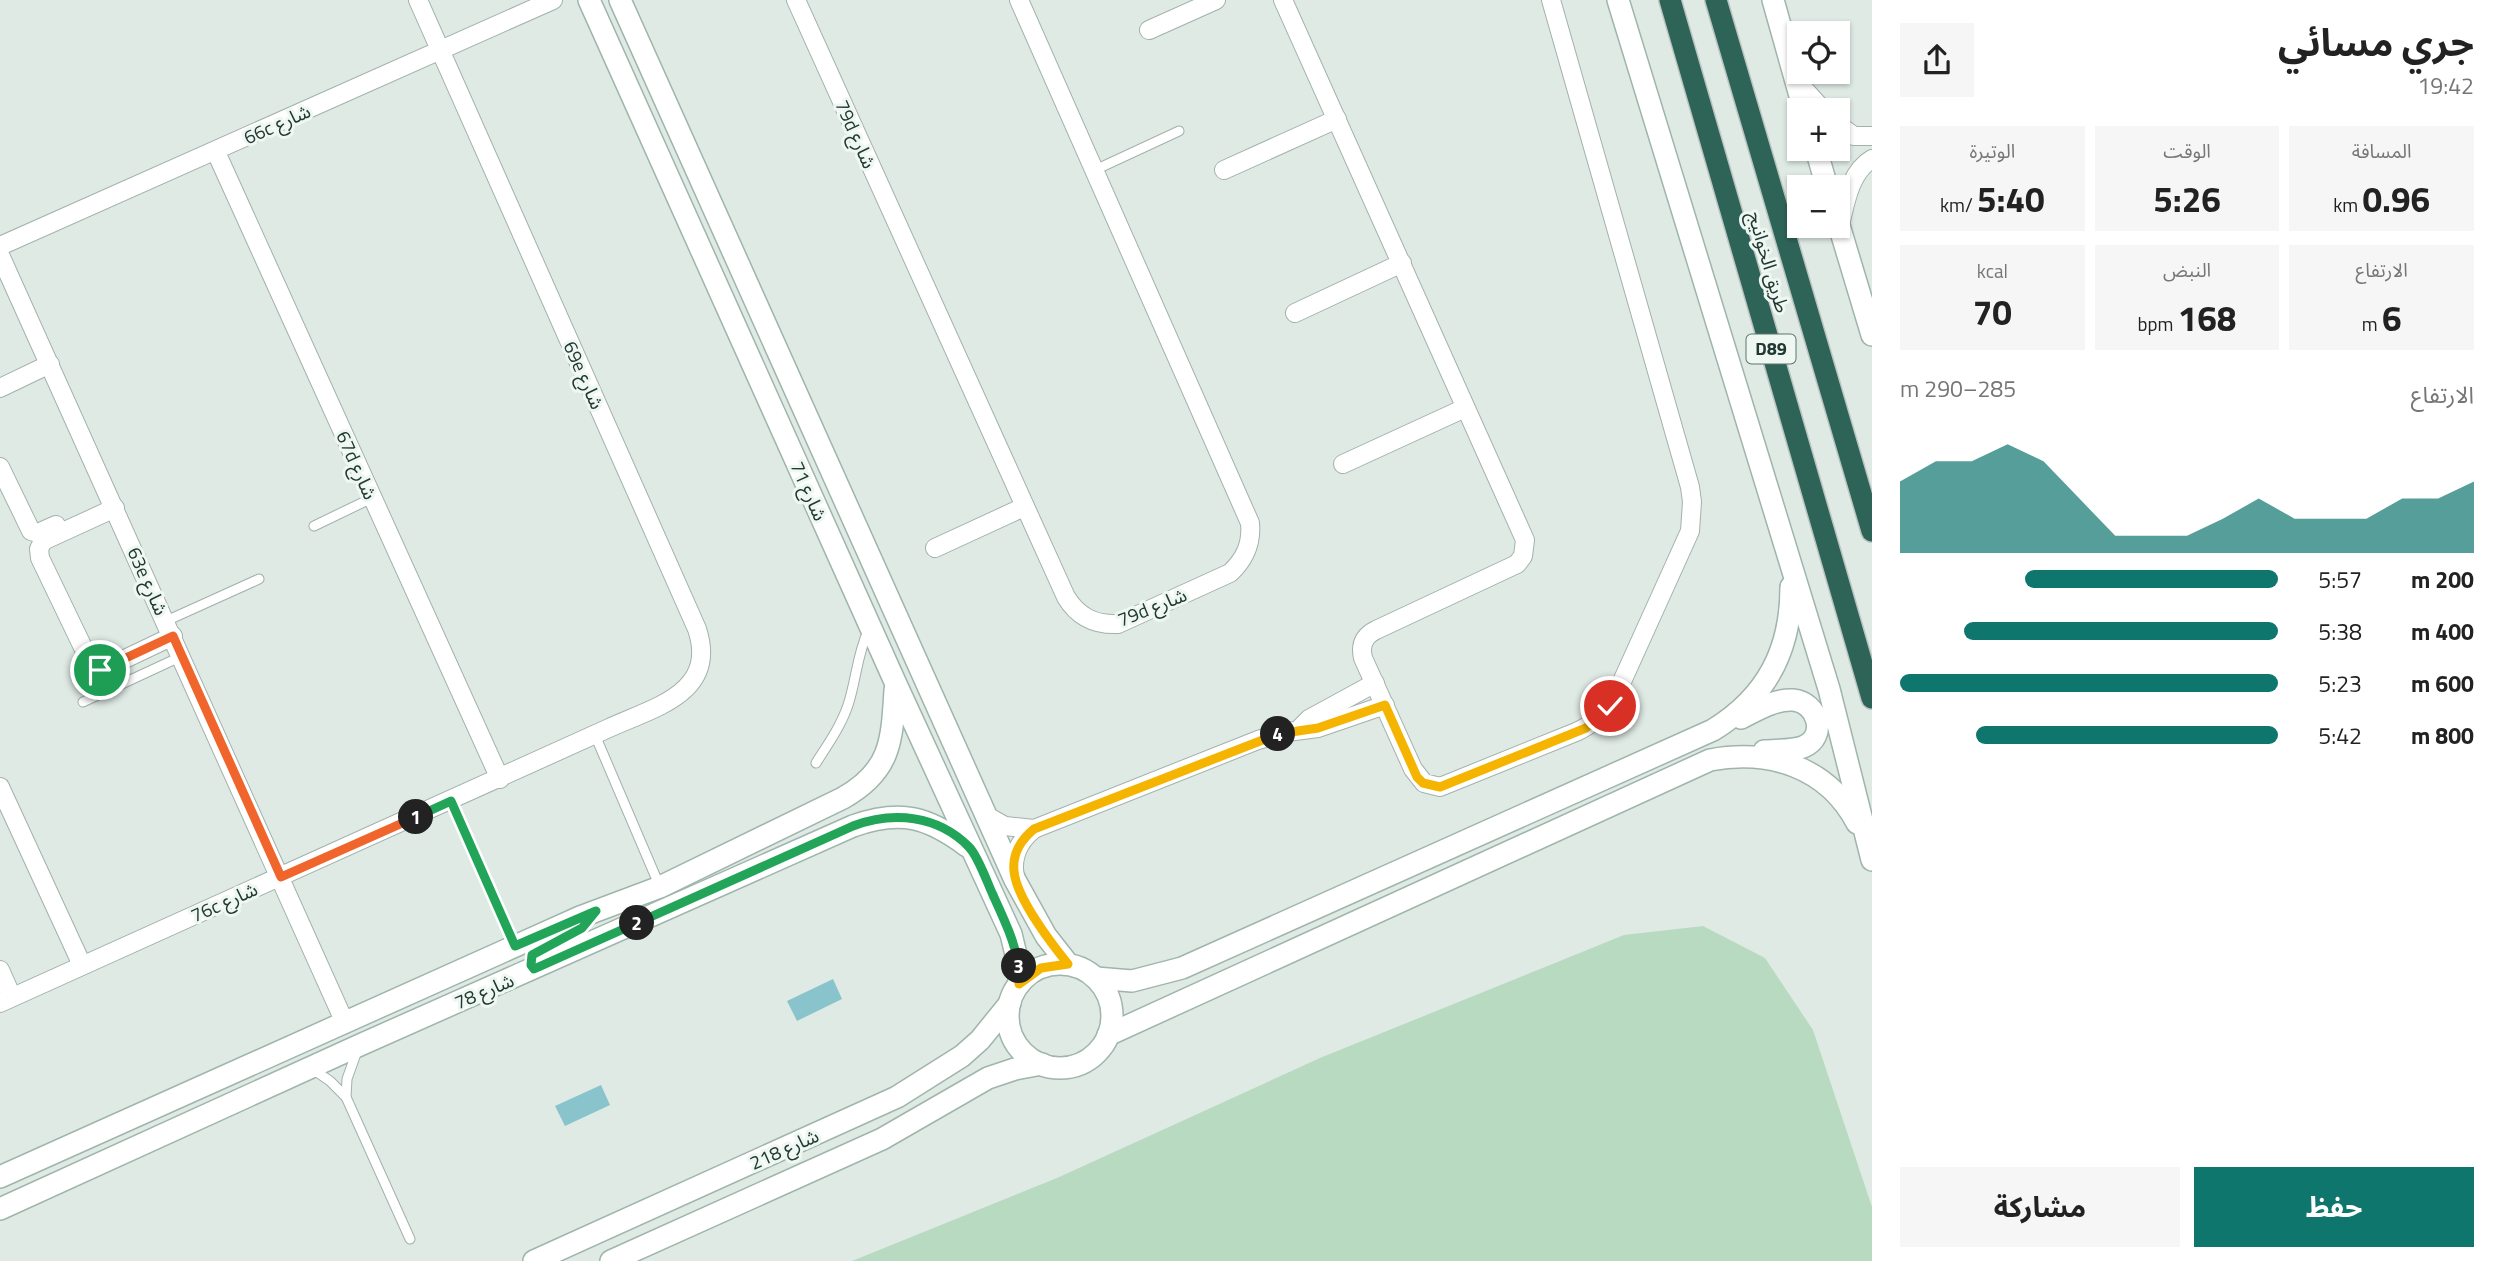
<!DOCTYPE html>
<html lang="ar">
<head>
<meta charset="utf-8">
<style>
  :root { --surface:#fff; --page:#f6f6f6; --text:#222; --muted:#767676; --accent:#0f766e }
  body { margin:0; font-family:"Titillium Web","Noto Sans Arabic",sans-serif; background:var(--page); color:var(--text); direction:rtl; height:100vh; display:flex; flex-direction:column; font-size:26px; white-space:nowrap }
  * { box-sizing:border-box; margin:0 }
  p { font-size:23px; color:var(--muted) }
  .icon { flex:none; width:38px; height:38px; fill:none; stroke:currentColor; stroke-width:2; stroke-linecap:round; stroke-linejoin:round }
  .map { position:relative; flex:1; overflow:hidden; direction:ltr }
  .drawer { display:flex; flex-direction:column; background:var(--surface); width:630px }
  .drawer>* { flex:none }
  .tools { position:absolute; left:1787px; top:21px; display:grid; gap:14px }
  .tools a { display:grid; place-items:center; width:63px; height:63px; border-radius:0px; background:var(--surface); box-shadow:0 2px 5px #0004; font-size:35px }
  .pin { position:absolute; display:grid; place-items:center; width:60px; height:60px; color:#fff; margin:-30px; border:4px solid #fff; border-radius:50%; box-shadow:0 2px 7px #0007 }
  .km { position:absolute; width:35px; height:35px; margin:-18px; border-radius:50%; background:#222; color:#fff; font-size:19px; line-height:35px; text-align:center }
  .round { display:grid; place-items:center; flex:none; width:74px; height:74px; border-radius:0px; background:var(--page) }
  .head { display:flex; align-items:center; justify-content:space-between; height:119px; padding:0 28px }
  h1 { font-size:38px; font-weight:700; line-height:52px }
  .figures { display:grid; grid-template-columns:repeat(3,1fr); gap:10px; height:119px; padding:7px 28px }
  .figures div { display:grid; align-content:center; border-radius:0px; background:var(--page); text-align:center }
  .figures b { font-size:35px; font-weight:700 }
  .figures small { font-size:19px; font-weight:400 }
  .figures p { font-size:19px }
  .chart { height:196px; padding:14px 28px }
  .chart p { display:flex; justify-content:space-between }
  .chart svg { width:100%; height:126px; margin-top:7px; fill:var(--accent); opacity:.7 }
  .action { display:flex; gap:14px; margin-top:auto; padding:14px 28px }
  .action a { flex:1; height:80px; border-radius:0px; background:var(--accent); color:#fff; font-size:28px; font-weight:700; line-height:80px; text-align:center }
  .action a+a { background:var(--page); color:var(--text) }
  ul { padding:0 28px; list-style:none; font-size:23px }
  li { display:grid; grid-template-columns:112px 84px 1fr; align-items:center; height:52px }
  li i { height:18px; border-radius:9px; background:var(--accent) }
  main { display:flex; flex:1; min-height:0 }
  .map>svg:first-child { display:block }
  .green { fill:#b8dac1 }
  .water { fill:#89c4cd }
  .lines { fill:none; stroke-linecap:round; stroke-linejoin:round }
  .lane-casing { stroke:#a2b1ac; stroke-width:11 }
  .street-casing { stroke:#a2b1ac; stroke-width:20 }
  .secondary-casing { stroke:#9fb5ac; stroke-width:24 }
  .highway-casing { stroke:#bcc4c2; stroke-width:24 }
  .lane { stroke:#fff; stroke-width:9 }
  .street { stroke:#fff; stroke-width:18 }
  .secondary { stroke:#fff; stroke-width:21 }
  .highway { stroke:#2e6458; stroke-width:21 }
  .split-1-casing { stroke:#fff; stroke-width:14 }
  .split-2-casing { stroke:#fff; stroke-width:14 }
  .split-3-casing { stroke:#fff; stroke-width:14 }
  .split-4-casing { stroke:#fff; stroke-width:14 }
  .split-5-casing { stroke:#fff; stroke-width:14 }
  .split-1 { stroke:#f0652b; stroke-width:9 }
  .split-2 { stroke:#22a559; stroke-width:9 }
  .split-3 { stroke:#22a559; stroke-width:9 }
  .split-4 { stroke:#f5b400; stroke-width:9 }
  .split-5 { stroke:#f5b400; stroke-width:9 }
  .labels { text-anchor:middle; stroke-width:6; stroke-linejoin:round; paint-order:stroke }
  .shield { fill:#eff7f3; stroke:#5f726c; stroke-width:2 }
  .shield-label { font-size:18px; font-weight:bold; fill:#213932 }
  .street-label { font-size:19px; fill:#213932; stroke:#eff7f3 }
</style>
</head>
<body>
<main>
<section class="drawer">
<div class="head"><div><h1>جري مسائي</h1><p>19:42</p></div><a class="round"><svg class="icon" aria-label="share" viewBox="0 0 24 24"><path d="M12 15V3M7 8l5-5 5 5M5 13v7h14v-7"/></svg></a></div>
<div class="figures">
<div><p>المسافة</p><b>0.96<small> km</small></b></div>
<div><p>الوقت</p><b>5:26</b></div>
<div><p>الوتيرة</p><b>5:40<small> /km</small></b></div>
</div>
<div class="figures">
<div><p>الارتفاع</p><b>6<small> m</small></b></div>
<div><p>النبض</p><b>168<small> bpm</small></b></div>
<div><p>kcal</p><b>70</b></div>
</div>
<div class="chart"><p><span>الارتفاع</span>285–290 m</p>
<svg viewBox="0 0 160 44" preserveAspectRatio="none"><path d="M0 44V19L10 12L20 12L30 6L40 12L50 25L60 38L70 38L80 38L90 32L100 25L110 32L120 32L130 32L140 25L150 25L160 19V44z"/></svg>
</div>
<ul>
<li><b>200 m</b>5:57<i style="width:67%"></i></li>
<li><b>400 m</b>5:38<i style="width:83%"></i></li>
<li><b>600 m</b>5:23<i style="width:100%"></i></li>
<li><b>800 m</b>5:42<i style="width:80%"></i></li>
</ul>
<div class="action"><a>حفظ</a><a>مشاركة</a></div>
</section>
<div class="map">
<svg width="1872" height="1261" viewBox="0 0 1872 1261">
  <rect width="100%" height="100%" fill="#dfeae5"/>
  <polygon class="green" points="1703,926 1765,958 1813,1030 1872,1207 1872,1261 852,1261 1057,1178 1320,1058 1624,935"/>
  <g class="water">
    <polygon points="833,979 842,999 797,1021 787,1001"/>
    <polygon points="601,1085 610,1105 565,1126 555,1106"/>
  </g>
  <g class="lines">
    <defs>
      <g id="lane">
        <polyline points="1095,170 1179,131"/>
        <polyline points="314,526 372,498"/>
        <polyline points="166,621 259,579"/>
        <polyline points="83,702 182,656"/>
        <polyline points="595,735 660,887"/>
        <path d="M816 763C828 744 841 726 848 705 856 681 857 655 868 631"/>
        <polyline points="451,801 515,946"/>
        <polyline points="311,1068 330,1081 346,1097 410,1239"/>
        <polyline points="346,1097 347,1079 357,1051"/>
      </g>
      <g id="street">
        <path d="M796 0 1066 597C1078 617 1095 625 1118 624L1230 573C1245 559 1252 544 1250 523L1019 0"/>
        <path d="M1283 0 1525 540 1523 556 1517 564 1376 630C1364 636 1360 645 1363 658L1413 769 1424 783 1440 787 1576 732C1594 724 1605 713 1615 697L1690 531 1692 502 1690 487 1551 0"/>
        <polyline points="1149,30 1216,0"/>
        <polyline points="1795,79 1823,110"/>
        <polyline points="1838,125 1854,136 1872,136"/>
        <polyline points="216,152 500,779"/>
        <polyline points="1224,170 1337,119"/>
        <path d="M1839 229C1845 206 1849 172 1872 159"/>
        <polyline points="0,246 553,0"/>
        <polyline points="0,255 345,1023"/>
        <polyline points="1295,313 1402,263"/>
        <polyline points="0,388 50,364"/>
        <polyline points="1343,464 1465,408"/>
        <polyline points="0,467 31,531 38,533 56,525"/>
        <polyline points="115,508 43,541 39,549 40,558 90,662 95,668 108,667 173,636"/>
        <polyline points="935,548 1024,507"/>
        <polyline points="1300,728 1309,719 1375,683"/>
        <polyline points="0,787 82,965"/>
        <polyline points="987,816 1005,826 1034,829"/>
        <path d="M1015 877C1011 857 1019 841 1034 829L1258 740 1287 732 1318 728 1385 705"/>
        <polyline points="0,970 12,997"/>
        <path d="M0 1003 609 728C655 707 718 693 697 629L418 0"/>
      </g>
      <g id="secondary">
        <polyline points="589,0 896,684 1011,934 1019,967 1019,984"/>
        <polyline points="620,0 1015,880 1046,936 1068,964"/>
        <polyline points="1618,0 1829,689 1872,860"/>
        <polyline points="1773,0 1804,110"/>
        <polyline points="1816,149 1827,187"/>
        <polyline points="1838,222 1872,335"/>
        <path d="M1741 718C1757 710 1775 699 1793 700 1818 702 1828 737 1803 747 1791 751 1777 750 1764 751"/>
        <circle cx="1060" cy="1016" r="52"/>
        <path d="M1096 978 1132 981 1182 968 1713 730C1767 697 1791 650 1791 587"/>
        <path d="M1108 1035 1710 760C1770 749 1828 767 1857 823"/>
        <path d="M0 1177 580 917 660 887 843 798C891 771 892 741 895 690"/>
        <path d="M0 1209 360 1045 853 826C901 809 928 817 967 846"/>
        <polyline points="534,1261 897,1097 962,1056 980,1040 1010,1003"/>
        <polyline points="611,1261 882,1139 988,1078 1015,1069 1042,1064"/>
      </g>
      <g id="highway">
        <polyline points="1670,0 1872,698"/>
        <polyline points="1716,0 1872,531"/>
      </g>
    </defs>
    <use href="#lane" class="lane-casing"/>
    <use href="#street" class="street-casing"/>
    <use href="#secondary" class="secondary-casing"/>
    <use href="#highway" class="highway-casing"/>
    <use href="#lane" class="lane"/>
    <use href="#street" class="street"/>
    <use href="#secondary" class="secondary"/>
    <use href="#highway" class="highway"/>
  </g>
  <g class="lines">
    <defs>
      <polyline id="split-1" points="100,670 173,636 281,877 416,817"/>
      <polyline id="split-2" points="416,817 451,801 515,946 596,911 582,928 532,955 531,965 534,969 637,923"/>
      <path id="split-3" d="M637 923 853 826C893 811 938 815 969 847 978 856 987 882 993 895 1004 919 1014 940 1019 966"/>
      <path id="split-4" d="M1019 966V984L1041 968 1068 964C1051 943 1016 897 1014 871 1012 853 1022 839 1034 829L1278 734"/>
      <polyline id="split-5" points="1278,734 1318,728 1385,705 1417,777 1423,783 1440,787 1586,728 1610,706"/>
    </defs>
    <use href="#split-1" class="split-1-casing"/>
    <use href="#split-2" class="split-2-casing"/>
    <use href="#split-3" class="split-3-casing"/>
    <use href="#split-4" class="split-4-casing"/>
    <use href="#split-5" class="split-5-casing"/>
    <use href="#split-1" class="split-1"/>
    <use href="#split-2" class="split-2"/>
    <use href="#split-3" class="split-3"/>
    <use href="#split-4" class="split-4"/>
    <use href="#split-5" class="split-5"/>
  </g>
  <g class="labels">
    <rect class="shield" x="1746.5" y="334.5" width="49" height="29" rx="5"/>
    <g class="shield-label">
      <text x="1771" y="355">D89</text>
    </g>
    <g class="street-label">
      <text transform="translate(277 124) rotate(-24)" y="7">66c شارع</text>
      <text transform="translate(856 134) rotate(66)" y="7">79d شارع</text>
      <text transform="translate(1769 262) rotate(74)" y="7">طريق الخوانيج</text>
      <text transform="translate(584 375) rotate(66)" y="7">69e شارع</text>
      <text transform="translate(357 465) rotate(66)" y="7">67d شارع</text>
      <text transform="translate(809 491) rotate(66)" y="7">شارع 71</text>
      <text transform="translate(148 581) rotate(66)" y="7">63e شارع</text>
      <text transform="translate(1152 607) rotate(-22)" y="7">79d شارع</text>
      <text transform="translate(224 902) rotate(-24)" y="7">76c شارع</text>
      <text transform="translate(484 991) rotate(-23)" y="7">شارع 78</text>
      <text transform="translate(784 1149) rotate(-24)" y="7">شارع 218</text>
    </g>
  </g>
</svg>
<div class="tools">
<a><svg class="icon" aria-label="locate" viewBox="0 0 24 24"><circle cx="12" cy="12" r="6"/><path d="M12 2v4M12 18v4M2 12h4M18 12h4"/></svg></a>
<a>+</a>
<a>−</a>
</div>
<div class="pin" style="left:100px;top:670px;background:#1e9e55"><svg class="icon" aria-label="arrive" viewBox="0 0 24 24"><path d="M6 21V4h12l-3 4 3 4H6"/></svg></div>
<div class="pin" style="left:1610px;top:706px;background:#d93025"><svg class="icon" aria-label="check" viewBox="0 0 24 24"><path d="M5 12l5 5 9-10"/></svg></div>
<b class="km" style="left:416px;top:817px">1</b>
<b class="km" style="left:637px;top:923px">2</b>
<b class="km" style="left:1019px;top:966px">3</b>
<b class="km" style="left:1278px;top:734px">4</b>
</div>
</main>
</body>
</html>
